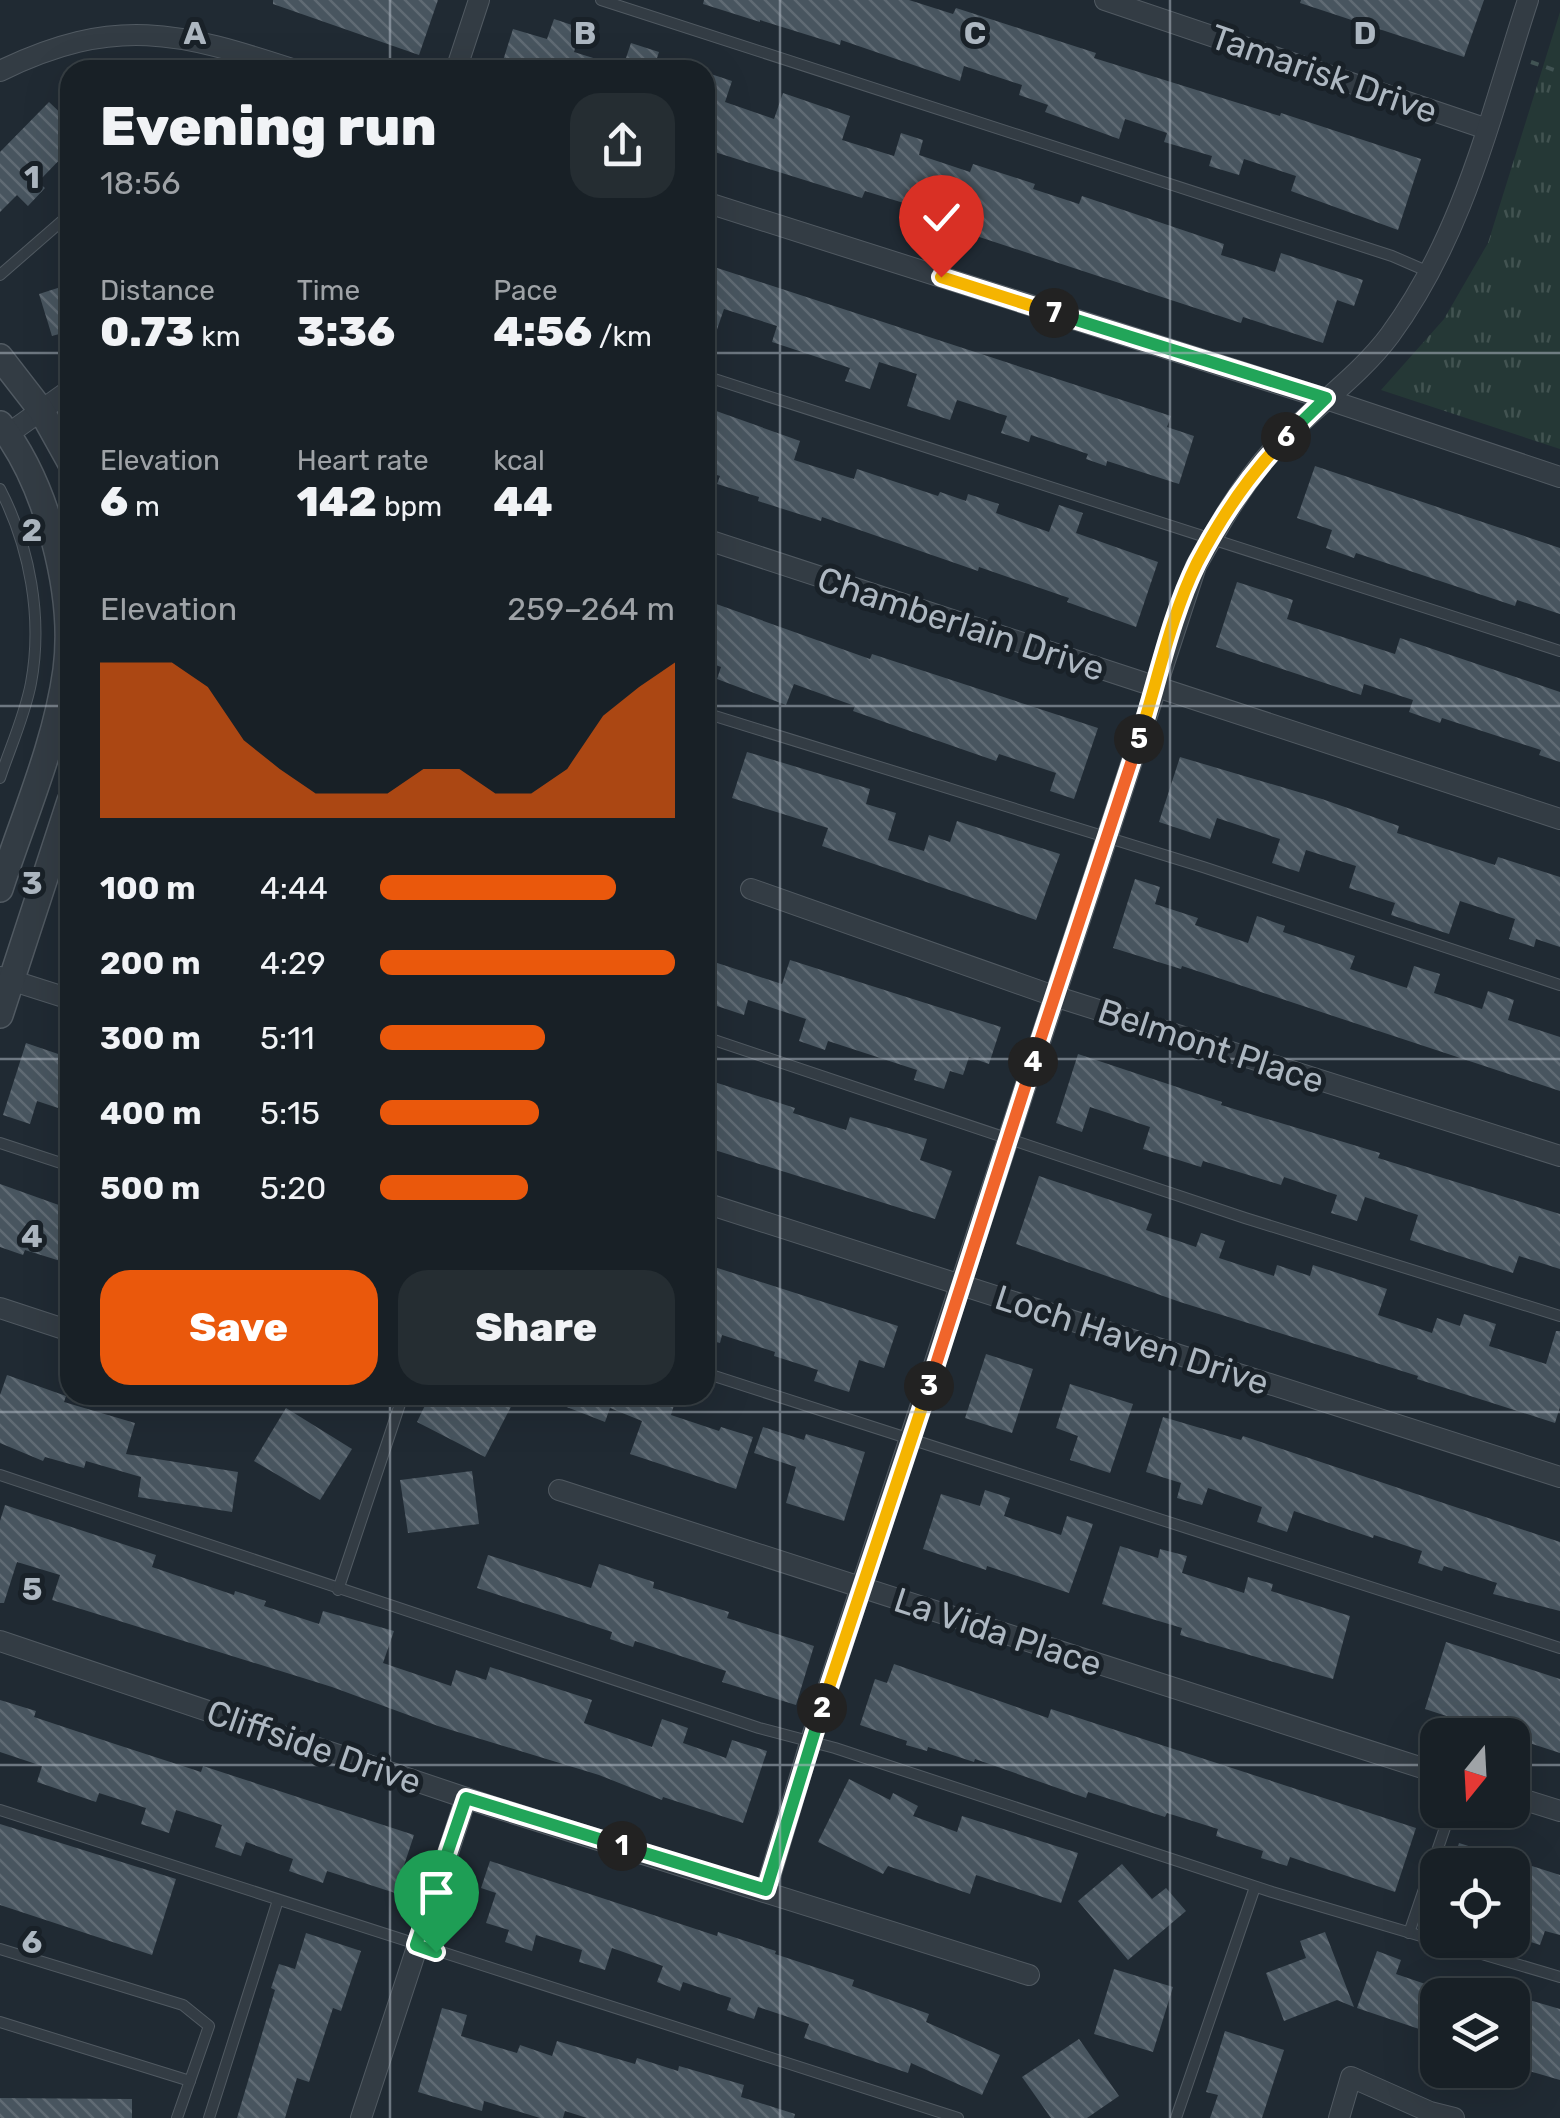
<!DOCTYPE html>
<html lang="en">
<head>
<meta charset="utf-8">
<style>
  :root { --surface:#182026; --page:#252d32; --text:#f1f3f6; --muted:#9fa3a7; --line:#363e43; --accent:#ea580c }
  body { margin:0; font-family:Rubik,sans-serif; background:var(--page); color:var(--text); height:100vh; display:flex; flex-direction:column; font-size:38px; white-space:nowrap }
  * { box-sizing:border-box; margin:0 }
  p { font-size:32px; color:var(--muted) }
  .icon { flex:none; width:55px; height:55px; fill:none; stroke:currentColor; stroke-width:2; stroke-linecap:round; stroke-linejoin:round }
  .map { position:relative; flex:1; overflow:hidden }
  .details { position:absolute; left:60px; top:60px; width:655px; height:1345px; display:flex; flex-direction:column; background:var(--surface); border-radius:30px; box-shadow:0 10px 40px #0002,0 0 0 2px var(--line) }
  .details>* { flex:none }
  .needle { width:65px; rotate:198deg }
  .fabs { position:absolute; left:1420px; top:1718px; display:grid; gap:20px }
  .fabs a { display:grid; place-items:center; width:110px; height:110px; border-radius:20px; background:var(--surface); box-shadow:0 10px 40px #0002,0 0 0 2px var(--line); font-size:50px }
  .pin { position:absolute; display:grid; place-items:center; width:85px; height:85px; color:#fff; margin:-102px -42px; border-radius:50% 50% 50% 0; rotate:-45deg; box-shadow:0 0 10px #0007 }
  .pin .icon { rotate:45deg }
  .km { position:absolute; width:50px; height:50px; margin:-25px; border-radius:50%; background:#222; color:#fff; font-size:28px; line-height:50px; text-align:center }
  .round { display:grid; place-items:center; flex:none; width:105px; height:105px; border-radius:30px; background:var(--page) }
  .overview { display:flex; align-items:center; justify-content:space-between; height:170px; padding:0 40px }
  h1 { font-size:55px; font-weight:800; line-height:75px }
  .metrics { display:grid; grid-template-columns:repeat(3,1fr); gap:15px; height:170px; padding:10px 40px }
  .metrics div { display:grid; align-content:center }
  .metrics b { font-size:42px; font-weight:800 }
  .metrics small { font-size:28px; font-weight:400 }
  .metrics p { font-size:28px }
  .chart { height:280px; padding:20px 40px }
  .chart p { display:flex; justify-content:space-between }
  .chart svg { width:100%; height:180px; margin-top:10px; fill:var(--accent); opacity:.7 }
  .primary-button { display:flex; gap:20px; margin-top:auto; padding:20px 40px }
  .primary-button a { flex:1; height:115px; border-radius:30px; background:var(--accent); color:#fff; font-size:40px; font-weight:800; line-height:115px; text-align:center }
  .primary-button a+a { background:var(--page); color:var(--text) }
  ul { padding:0 40px; list-style:none; font-size:32px }
  li { display:grid; grid-template-columns:160px 120px 1fr; align-items:center; height:75px }
  li i { height:25px; border-radius:12px; background:var(--accent) }
  .map>svg:first-child { display:block }
  .park { fill:url(#park-tufts) }
  .building { fill:url(#building-back-hatch) }
  .lines { fill:none; stroke-linecap:round; stroke-linejoin:round }
  .service-casing { stroke:#515a62; stroke-width:12 }
  .minor-casing { stroke:#515a62; stroke-width:22 }
  .tertiary-casing { stroke:#515a62; stroke-width:28 }
  .path { stroke:#415353; stroke-width:4; stroke-dasharray:8 8; stroke-linecap:butt }
  .service { stroke:#333c44; stroke-width:10 }
  .minor { stroke:#333c44; stroke-width:20 }
  .tertiary { stroke:#333c44; stroke-width:25 }
  .split-1-casing { stroke:#fff; stroke-width:20 }
  .split-2-casing { stroke:#fff; stroke-width:20 }
  .split-3-casing { stroke:#fff; stroke-width:20 }
  .split-4-casing { stroke:#fff; stroke-width:20 }
  .split-5-casing { stroke:#fff; stroke-width:20 }
  .split-6-casing { stroke:#fff; stroke-width:20 }
  .split-7-casing { stroke:#fff; stroke-width:20 }
  .split-8-casing { stroke:#fff; stroke-width:20 }
  .split-1 { stroke:#22a559; stroke-width:12 }
  .split-2 { stroke:#22a559; stroke-width:12 }
  .split-3 { stroke:#f5b400; stroke-width:12 }
  .split-4 { stroke:#f0652b; stroke-width:12 }
  .split-5 { stroke:#f0652b; stroke-width:12 }
  .split-6 { stroke:#f5b400; stroke-width:12 }
  .split-7 { stroke:#22a559; stroke-width:12 }
  .split-8 { stroke:#f5b400; stroke-width:12 }
  .grid { fill:none; stroke:#adb7c1; stroke-width:2.5; stroke-opacity:0.55 }
  .labels { text-anchor:middle; stroke-width:10; stroke-linejoin:round; paint-order:stroke }
  .street-label { font-size:35px; fill:#adb7c1; stroke:#192128 }
  .grid-label { font-size:32px; text-anchor:middle; font-weight:bold; fill:#adb7c1; stroke:#192128; stroke-width:10; stroke-linejoin:round; paint-order:stroke }
</style>
</head>
<body>
<div class="map">
<svg width="1560" height="2118" viewBox="0 0 1560 2118">
  <defs>
    <pattern id="park-tufts" width="24" height="20" patternUnits="userSpaceOnUse" patternTransform="scale(2.5)"><rect width="24" height="20" fill="#253836"/><path d="M3 7l-1-3M5 7V3M7 7l1-3M15 17l-1-3M17 17v-4M19 17l1-3" fill="none" stroke="#425351"/></pattern>
    <pattern id="building-back-hatch" width="6" height="6" patternUnits="userSpaceOnUse" patternTransform="scale(2.5)"><rect width="6" height="6" fill="#48555f"/><path d="M-1 5l2 2M0 0l6 6M5-1l2 2" fill="none" stroke="#606b74"/></pattern>
  </defs>
  <rect width="100%" height="100%" fill="#202a33"/>
  <polygon class="park" points="1560,12 1560,449 1381,390 1444,319 1488,243"/>
  <g class="building">
    <polygon points="273,0 438,0 419,55 273,4"/>
    <polygon points="704,0 909,0 953,14 956,8 1096,53 1094,58 1280,116 1281,113 1421,159 1398,230 1291,191 1296,176 1244,159 1239,175 1209,166 1212,156 1164,142 1167,133 1125,119 1119,139 1045,112 1048,105 1019,95 1022,85 964,66 960,81 841,40 840,45 760,20 760,22 703,4"/>
    <polygon points="1301,0 1484,0 1464,57 1300,3"/>
    <polygon points="554,19 581,28 574,52 619,66 618,70 500,70 513,29 547,39"/>
    <polygon points="631,43 659,52 653,70 622,70"/>
    <polygon points="705,72 732,81 725,102 774,119 783,93 850,116 842,140 894,156 901,133 923,140 919,155 970,172 973,164 1035,184 1033,189 1079,204 1082,196 1224,244 1221,255 1275,272 1281,253 1363,280 1354,306 1337,300 1323,343 1243,317 1241,323 952,228 955,219 865,191 862,198 705,149"/>
    <polygon points="49,102 70,122 70,149 38,182 45,188 28,206 17,195 0,212 0,152"/>
    <polygon points="705,264 1171,416 1167,427 1194,436 1179,484 1107,461 1106,466 1086,459 1088,454 1031,435 1029,442 1001,433 1007,416 957,400 950,420 907,406 917,374 879,362 870,389 845,381 850,368 772,342 777,326 724,309 708,356 705,355"/>
    <polygon points="70,284 70,331 52,336 39,294"/>
    <polygon points="705,407 800,441 794,460 854,479 857,469 938,496 940,492 966,501 968,494 999,504 996,513 1049,532 1059,505 1083,513 1076,533 1158,562 1136,627 1067,602 1069,598 979,567 978,571 822,517 821,521 758,501 759,497 717,484 720,476 705,471"/>
    <polygon points="1315,466 1560,548 1560,614 1517,600 1515,606 1356,553 1354,558 1326,548 1332,530 1297,518"/>
    <polygon points="1237,582 1293,600 1287,619 1395,654 1400,638 1560,692 1560,762 1539,755 1541,750 1442,718 1440,723 1409,712 1413,700 1364,684 1361,695 1216,647"/>
    <polygon points="705,600 870,659 872,654 1098,728 1074,799 1050,791 1056,773 999,754 996,761 967,751 853,711 855,706 794,684 786,705 717,679 721,667 705,661"/>
    <polygon points="747,752 870,789 866,804 896,813 888,840 924,851 929,835 950,842 957,821 1060,854 1036,920 822,846 828,828 732,798"/>
    <polygon points="1180,757 1322,799 1399,826 1397,833 1495,865 1498,857 1560,877 1560,947 1536,939 1534,947 1509,939 1515,919 1460,901 1449,934 1391,915 1395,903 1349,888 1356,866 1306,850 1299,872 1272,863 1280,839 1217,818 1210,839 1159,822"/>
    <polygon points="1135,879 1160,887 1155,904 1198,918 1195,925 1248,943 1257,916 1285,926 1283,932 1355,956 1350,969 1407,988 1414,966 1440,974 1434,993 1482,1009 1488,991 1514,1000 1508,1020 1560,1037 1560,1091 1182,966 1181,969 1113,948"/>
    <polygon points="705,959 782,984 790,960 1001,1027 989,1064 969,1057 963,1075 950,1071 944,1089 914,1080 917,1070 828,1041 825,1050 799,1041 806,1019 748,1000 744,1015 705,1002"/>
    <polygon points="26,1043 70,1058 70,1112 37,1101 30,1124 3,1115"/>
    <polygon points="1078,1054 1222,1102 1221,1105 1380,1153 1378,1158 1560,1214 1560,1269 1519,1256 1513,1273 1410,1240 1418,1215 1365,1197 1357,1221 1331,1213 1337,1195 1284,1177 1281,1185 1203,1161 1201,1167 1143,1149 1150,1127 1090,1107 1082,1132 1056,1123"/>
    <polygon points="705,1079 795,1108 793,1113 846,1130 850,1117 927,1139 920,1160 952,1171 935,1219 705,1147"/>
    <polygon points="1039,1176 1152,1214 1146,1230 1196,1247 1201,1233 1225,1241 1219,1258 1274,1276 1277,1265 1310,1276 1313,1265 1387,1289 1378,1315 1432,1333 1437,1318 1460,1326 1464,1314 1496,1324 1489,1346 1546,1364 1556,1331 1560,1331 1560,1407 1555,1423 1417,1379 1418,1376 1180,1302 1016,1244"/>
    <polygon points="0,1184 70,1209 70,1264 25,1250 23,1255 0,1247"/>
    <polygon points="705,1264 898,1326 884,1368 859,1360 849,1392 814,1381 818,1370 774,1356 775,1352 722,1335 720,1343 705,1339"/>
    <polygon points="986,1354 1033,1369 1012,1433 965,1418"/>
    <polygon points="7,1375 66,1396 64,1402 135,1423 126,1454 238,1472 232,1512 138,1497 141,1477 86,1461 84,1468 45,1457 43,1461 0,1443 0,1395"/>
    <polygon points="1070,1384 1133,1404 1110,1473 1070,1460 1078,1436 1056,1428"/>
    <polygon points="430,1395 517,1395 485,1457 417,1422"/>
    <polygon points="536,1395 677,1395 671,1415 719,1431 721,1427 753,1437 736,1489 630,1454 642,1421 610,1408 605,1422"/>
    <polygon points="286,1408 352,1449 320,1500 254,1461"/>
    <polygon points="1163,1417 1241,1440 1243,1436 1560,1542 1560,1611 1493,1594 1497,1583 1444,1566 1442,1571 1418,1563 1422,1551 1374,1535 1373,1538 1294,1511 1287,1532 1257,1522 1262,1507 1208,1488 1202,1505 1177,1498 1181,1483 1146,1472"/>
    <polygon points="763,1427 804,1440 806,1434 865,1452 844,1521 786,1503 796,1467 754,1453"/>
    <polygon points="472,1471 479,1524 408,1533 400,1480"/>
    <polygon points="985,1490 1010,1498 1004,1516 1061,1535 1067,1516 1093,1524 1069,1593 987,1566 986,1570 923,1549 941,1494 980,1506"/>
    <polygon points="5,1505 156,1555 152,1567 234,1595 235,1591 266,1601 264,1606 319,1624 323,1611 394,1631 383,1663 451,1686 456,1670 486,1680 490,1667 592,1700 584,1723 652,1747 662,1719 688,1728 683,1743 726,1758 732,1740 767,1751 743,1823 663,1797 662,1800 599,1775 438,1726 332,1687 52,1600 60,1575 17,1562 4,1603 0,1603 0,1521"/>
    <polygon points="1120,1546 1158,1558 1160,1549 1187,1556 1182,1573 1244,1593 1248,1577 1273,1584 1271,1591 1350,1616 1333,1679 1180,1635 1182,1628 1102,1604"/>
    <polygon points="488,1555 591,1588 599,1564 654,1582 653,1588 729,1612 727,1618 814,1646 796,1705 722,1682 726,1671 635,1641 633,1647 610,1639 612,1632 477,1588"/>
    <polygon points="1446,1642 1560,1679 1560,1753 1425,1709"/>
    <polygon points="894,1664 1048,1718 1051,1709 1416,1828 1395,1892 1290,1857 1287,1866 1261,1858 1263,1851 1216,1836 1218,1829 1167,1813 1165,1817 1088,1792 1086,1798 975,1759 974,1762 928,1747 927,1751 906,1745 907,1741 860,1725 875,1679 887,1683"/>
    <polygon points="0,1700 36,1711 34,1717 115,1744 201,1772 203,1766 414,1835 395,1893 327,1871 323,1883 289,1871 293,1859 246,1842 241,1856 215,1847 222,1825 176,1810 169,1833 141,1824 146,1808 99,1793 96,1802 37,1782 42,1766 0,1752"/>
    <polygon points="849,1779 890,1800 893,1793 918,1806 913,1816 957,1832 962,1816 1078,1853 1061,1903 976,1875 970,1894 888,1866 883,1874 818,1842"/>
    <polygon points="0,1824 176,1879 152,1955 0,1905"/>
    <polygon points="1459,1843 1560,1875 1560,1935 1545,1931 1540,1945 1512,1936 1512,1865 1452,1865"/>
    <polygon points="490,1861 717,1936 718,1932 776,1951 775,1954 854,1980 852,1986 929,2014 926,2022 1000,2055 982,2095 911,2063 908,2073 804,2038 809,2024 758,2007 754,2019 727,2010 731,1998 683,1982 680,1991 657,1982 663,1966 612,1948 605,1970 579,1962 582,1950 536,1935 532,1951 505,1942 509,1930 486,1923 496,1893 481,1888"/>
    <polygon points="1122,1864 1152,1899 1166,1888 1186,1911 1128,1960 1078,1901"/>
    <polygon points="1325,1932 1354,2007 1337,2000 1284,2021 1266,1973 1306,1958 1300,1941"/>
    <polygon points="306,1933 361,1951 341,2011 333,2008 309,2082 297,2078 285,2118 237,2118 275,1990 271,1988 279,1964 295,1969"/>
    <polygon points="1377,1951 1401,1960 1396,1974 1440,1989 1425,2031 1357,2008"/>
    <polygon points="1114,1969 1173,1987 1153,2052 1094,2034"/>
    <polygon points="1512,1995 1560,2009 1560,2080 1512,2066"/>
    <polygon points="442,2008 467,2015 461,2036 517,2053 520,2045 552,2056 557,2041 635,2064 637,2058 678,2071 679,2066 744,2085 741,2097 795,2114 794,2118 587,2118 565,2111 563,2118 540,2118 484,2101 482,2111 418,2092"/>
    <polygon points="1225,2031 1284,2050 1262,2118 1210,2118 1218,2095 1206,2092"/>
    <polygon points="1079,2039 1119,2096 1087,2118 1051,2118 1022,2077"/>
    <polygon points="0,2098 132,2099 132,2118 0,2118"/>
  </g>
  <g class="lines">
    <defs>
      <g id="service">
        <polyline points="601,0 1392,256 1429,272"/>
        <polyline points="0,275 70,214"/>
        <polyline points="705,376 1560,651"/>
        <path d="M0 489C30 547 43 618 31 683 25 715 10 748 0 778"/>
        <polyline points="705,713 1203,867 1560,985"/>
        <polyline points="705,1037 1245,1218 1560,1316"/>
        <polyline points="0,1143 70,1166"/>
        <polyline points="705,1373 1560,1648"/>
        <polyline points="0,1475 759,1728 835,1748 1272,1892 1560,1977"/>
        <polyline points="338,1590 403,1395"/>
        <polyline points="0,1810 958,2118"/>
        <polyline points="1409,1933 1451,1810"/>
        <polyline points="0,1949 183,2005 209,2026 177,2118"/>
        <polyline points="0,2022 190,2081"/>
        <polyline points="209,2118 278,1900"/>
        <polyline points="1176,2118 1255,1887"/>
      </g>
      <g id="minor">
        <polyline points="1105,0 1487,129"/>
        <polyline points="456,70 479,0"/>
        <path d="M0 71C115 15 179 32 295 70"/>
        <polyline points="705,202 1326,399 1560,477"/>
        <polyline points="8,434 70,390"/>
        <polyline points="705,539 1560,819"/>
        <polyline points="751,889 1054,996 1560,1156"/>
        <polyline points="1,977 70,999"/>
        <polyline points="705,1203 1560,1477"/>
        <polyline points="0,1308 70,1331"/>
        <polyline points="559,1490 1438,1773"/>
        <polyline points="0,1641 490,1806 1029,1975"/>
        <polyline points="1512,1796 1560,1811"/>
        <path d="M766 1890 811 1740 1196 566C1218 527 1241 486 1271 452 1307 412 1359 377 1390 335 1464 234 1490 116 1528 0"/>
        <polyline points="361,2118 466,1798"/>
        <polyline points="1339,2118 1351,2077 1430,2112 1454,2118"/>
      </g>
      <g id="tertiary">
        <polyline points="0,357 41,410 70,462"/>
        <path d="M0 424C47 484 76 594 66 670 56 744 23 818 0 889"/>
        <polyline points="0,1015 70,801"/>
      </g>
    </defs>
    <use href="#service" class="service-casing"/>
    <use href="#minor" class="minor-casing"/>
    <use href="#tertiary" class="tertiary-casing"/>
    <polyline class="path" points="1531,62 1560,72"/>
    <use href="#service" class="service"/>
    <use href="#minor" class="minor"/>
    <use href="#tertiary" class="tertiary"/>
  </g>
  <g class="lines">
    <defs>
      <polyline id="split-1" points="436,1952 416,1945 466,1798 622,1846"/>
      <polyline id="split-2" points="622,1846 766,1890 822,1708"/>
      <polyline id="split-3" points="822,1708 929,1386"/>
      <polyline id="split-4" points="929,1386 1033,1062"/>
      <polyline id="split-5" points="1033,1062 1139,739"/>
      <path id="split-6" d="M1139 739C1157 683 1171 615 1197 563 1220 519 1251 473 1286 437"/>
      <polyline id="split-7" points="1054,313 1326,398 1286,437"/>
      <polyline id="split-8" points="941,277 1054,313"/>
    </defs>
    <use href="#split-1" class="split-1-casing"/>
    <use href="#split-2" class="split-2-casing"/>
    <use href="#split-3" class="split-3-casing"/>
    <use href="#split-4" class="split-4-casing"/>
    <use href="#split-5" class="split-5-casing"/>
    <use href="#split-6" class="split-6-casing"/>
    <use href="#split-7" class="split-7-casing"/>
    <use href="#split-8" class="split-8-casing"/>
    <use href="#split-1" class="split-1"/>
    <use href="#split-2" class="split-2"/>
    <use href="#split-3" class="split-3"/>
    <use href="#split-4" class="split-4"/>
    <use href="#split-5" class="split-5"/>
    <use href="#split-6" class="split-6"/>
    <use href="#split-7" class="split-7"/>
    <use href="#split-8" class="split-8"/>
  </g>
  <path class="grid" d="M390 0V70M780 0V2118M1170 0V2118M0 353H70M705 353H1560M0 706H70M705 706H1560M0 1059H70M705 1059H1560M390 1395V2118M0 1412H1560M0 1765H1438M1512 1765H1560"/>
  <g class="labels">
    <g class="street-label">
      <text transform="translate(1324 74) rotate(19)" y="12">Tamarisk Drive</text>
      <text transform="translate(961 624) rotate(18)" y="12">Chamberlain Drive</text>
      <text transform="translate(1211 1046) rotate(18)" y="12">Belmont Place</text>
      <text transform="translate(1132 1340) rotate(18)" y="12">Loch Haven Drive</text>
      <text transform="translate(998 1632) rotate(18)" y="12">La Vida Place</text>
      <text transform="translate(314 1747) rotate(19)" y="12">Cliffside Drive</text>
    </g>
  </g>
  <g class="grid-label">
    <text x="195" y="44">A</text>
    <text x="585" y="44">B</text>
    <text x="975" y="44">C</text>
    <text x="1365" y="44">D</text>
    <text x="32" y="188">1</text>
    <text x="32" y="541">2</text>
    <text x="32" y="894">3</text>
    <text x="32" y="1247">4</text>
    <text x="32" y="1600">5</text>
    <text x="32" y="1953">6</text>
  </g>
</svg>
<div class="fabs">
<a><svg class="needle" viewBox="-14 -14 28 28"><path d="M0-13l5 13h-10z" fill="#e53935"/><path d="M0 13l5-13h-10z" fill="#9fa3a7"/></svg></a>
<a><svg class="icon" aria-label="locate" viewBox="0 0 24 24"><circle cx="12" cy="12" r="6"/><path d="M12 2v4M12 18v4M2 12h4M18 12h4"/></svg></a>
<a><svg class="icon" aria-label="layers" viewBox="0 0 24 24"><path d="M12 4l9 5-9 5-9-5zM3 14l9 5 9-5"/></svg></a>
</div>
<div class="pin" style="left:436px;top:1952px;background:#1e9e55"><svg class="icon" aria-label="arrive" viewBox="0 0 24 24"><path d="M6 21V4h12l-3 4 3 4H6"/></svg></div>
<div class="pin" style="left:941px;top:277px;background:#d93025"><svg class="icon" aria-label="check" viewBox="0 0 24 24"><path d="M5 12l5 5 9-10"/></svg></div>
<b class="km" style="left:622px;top:1846px">1</b>
<b class="km" style="left:822px;top:1708px">2</b>
<b class="km" style="left:929px;top:1386px">3</b>
<b class="km" style="left:1033px;top:1062px">4</b>
<b class="km" style="left:1139px;top:739px">5</b>
<b class="km" style="left:1286px;top:437px">6</b>
<b class="km" style="left:1054px;top:313px">7</b>
<section class="details">
<div class="overview"><div><h1>Evening run</h1><p>18:56</p></div><a class="round"><svg class="icon" aria-label="share" viewBox="0 0 24 24"><path d="M12 15V3M7 8l5-5 5 5M5 13v7h14v-7"/></svg></a></div>
<div class="metrics">
<div><p>Distance</p><b>0.73<small> km</small></b></div>
<div><p>Time</p><b>3:36</b></div>
<div><p>Pace</p><b>4:56<small> /km</small></b></div>
</div>
<div class="metrics">
<div><p>Elevation</p><b>6<small> m</small></b></div>
<div><p>Heart rate</p><b>142<small> bpm</small></b></div>
<div><p>kcal</p><b>44</b></div>
</div>
<div class="chart"><p><span>Elevation</span>259–264 m</p>
<svg viewBox="0 0 160 44" preserveAspectRatio="none"><path d="M0 44V6L10 6L20 6L30 12L40 25L50 32L60 38L70 38L80 38L90 32L100 32L110 38L120 38L130 32L140 19L150 12L160 6V44z"/></svg>
</div>
<ul>
<li><b>100 m</b>4:44<i style="width:80%"></i></li>
<li><b>200 m</b>4:29<i style="width:100%"></i></li>
<li><b>300 m</b>5:11<i style="width:56%"></i></li>
<li><b>400 m</b>5:15<i style="width:54%"></i></li>
<li><b>500 m</b>5:20<i style="width:50%"></i></li>
</ul>
<div class="primary-button"><a>Save</a><a>Share</a></div>
</section>
</div>
</body>
</html>
